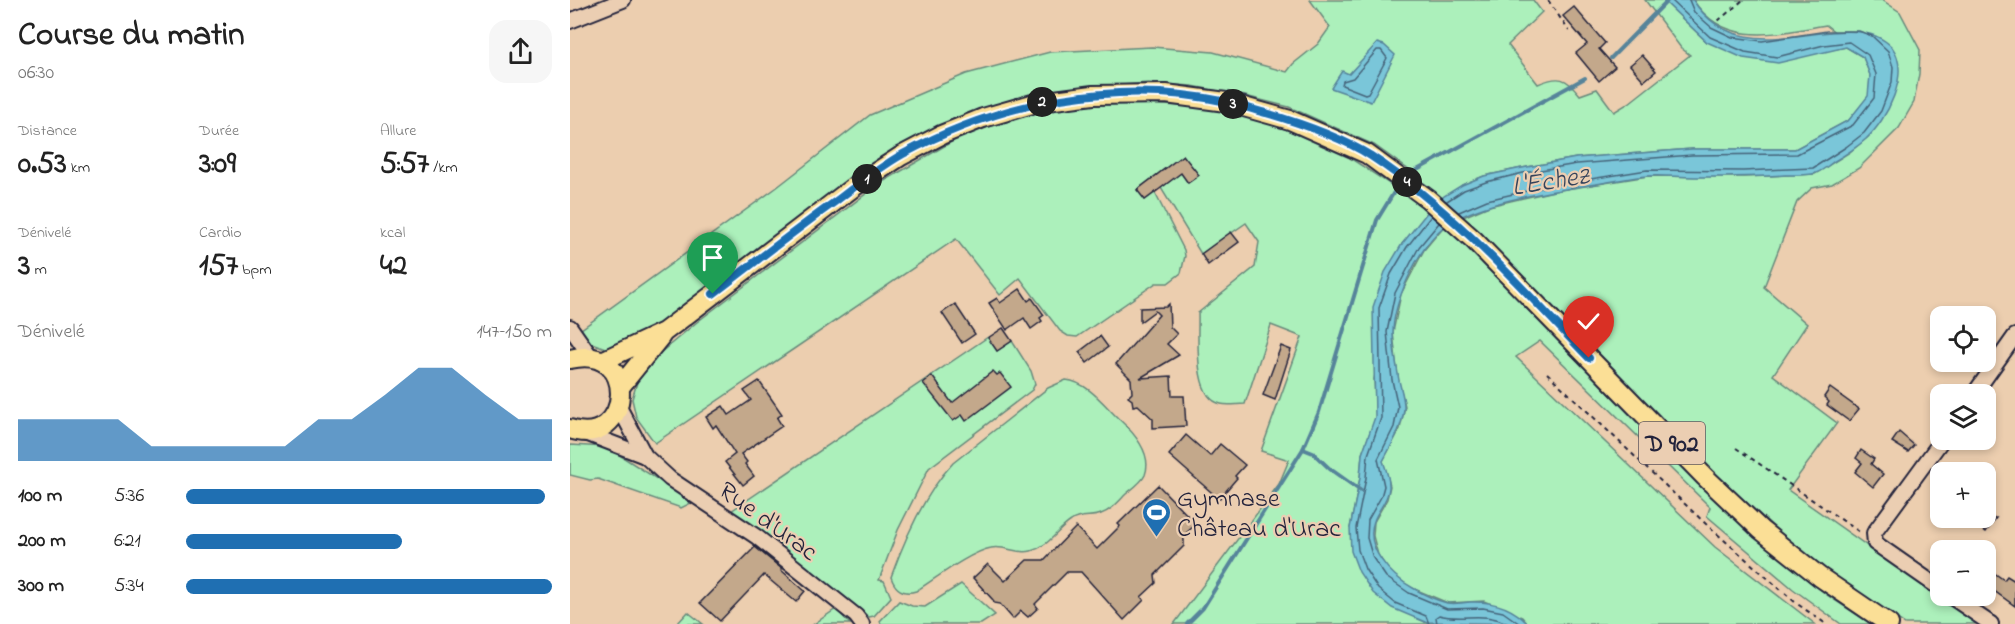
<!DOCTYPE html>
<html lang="fr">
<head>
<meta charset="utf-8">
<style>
  :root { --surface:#fff; --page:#f6f6f6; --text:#222; --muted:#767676; --accent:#1f6fb2 }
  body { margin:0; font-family:"Indie Flower",sans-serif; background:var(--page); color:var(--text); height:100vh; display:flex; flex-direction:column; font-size:22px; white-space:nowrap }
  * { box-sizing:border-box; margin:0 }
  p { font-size:20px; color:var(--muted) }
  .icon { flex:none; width:33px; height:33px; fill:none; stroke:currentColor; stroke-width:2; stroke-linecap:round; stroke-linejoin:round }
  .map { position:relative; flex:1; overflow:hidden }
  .sheet { display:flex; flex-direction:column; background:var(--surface); width:570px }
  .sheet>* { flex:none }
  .buttons { position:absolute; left:1360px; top:306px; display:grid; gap:12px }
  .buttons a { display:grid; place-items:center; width:66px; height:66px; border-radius:12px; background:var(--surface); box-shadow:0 3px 9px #0003; font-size:30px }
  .pin { position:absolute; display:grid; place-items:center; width:51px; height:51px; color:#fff; margin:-62px -26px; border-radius:50% 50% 50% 0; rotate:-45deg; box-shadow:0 0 6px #0007 }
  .pin .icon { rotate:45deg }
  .km { position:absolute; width:30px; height:30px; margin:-15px; border-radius:50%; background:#222; color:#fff; font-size:16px; line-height:30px; text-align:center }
  .round { display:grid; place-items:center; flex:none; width:63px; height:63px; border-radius:18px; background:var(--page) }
  .overview { display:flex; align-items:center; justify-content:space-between; height:102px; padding:0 18px }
  h1 { font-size:33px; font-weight:700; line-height:45px }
  .metrics { display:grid; grid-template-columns:repeat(3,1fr); gap:9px; height:102px; padding:6px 18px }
  .metrics div { display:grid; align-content:center }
  .metrics b { font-size:30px; font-weight:700 }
  .metrics small { font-size:16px; font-weight:400 }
  .metrics p { font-size:16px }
  .chart { height:168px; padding:12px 18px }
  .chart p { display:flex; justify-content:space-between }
  .chart svg { width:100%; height:108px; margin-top:6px; fill:var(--accent); opacity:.7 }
  ul { padding:0 18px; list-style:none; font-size:20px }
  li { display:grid; grid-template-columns:96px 72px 1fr; align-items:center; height:45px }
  li i { height:15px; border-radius:8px; background:var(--accent) }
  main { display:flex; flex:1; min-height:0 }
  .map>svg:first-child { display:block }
  .green { fill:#acf0bb; stroke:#67897b; stroke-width:1.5 }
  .water { fill:#7ac6d9; stroke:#57849a; stroke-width:1.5 }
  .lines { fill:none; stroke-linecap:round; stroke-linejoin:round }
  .shore { stroke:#45647a; stroke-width:1.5 }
  .stream { stroke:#57849a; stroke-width:4 }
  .building { fill:#c3a88b; stroke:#22223b; stroke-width:1.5 }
  .minor-casing { stroke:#22223b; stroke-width:18 }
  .major-casing { stroke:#22223b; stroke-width:22 }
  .path { stroke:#22223b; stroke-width:2; stroke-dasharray:4.5 4.5; stroke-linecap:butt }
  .minor { stroke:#ebceb2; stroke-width:14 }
  .major { stroke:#fbdf96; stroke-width:18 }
  .route-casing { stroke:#fff; stroke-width:12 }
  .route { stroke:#1f6fb2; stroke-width:8 }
  .labels { text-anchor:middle; stroke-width:4.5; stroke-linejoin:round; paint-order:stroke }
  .shield { fill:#ebceb2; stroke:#5e565f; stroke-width:1.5 }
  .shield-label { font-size:24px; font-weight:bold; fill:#22223b }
  .poi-label { font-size:26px; fill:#22223b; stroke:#ebceb2; text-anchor:start }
  .street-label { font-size:26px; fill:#22223b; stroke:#ebceb2 }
  .water-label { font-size:27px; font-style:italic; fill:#34435b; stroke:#ebceb2 }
</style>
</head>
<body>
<main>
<section class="sheet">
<div class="overview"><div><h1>Course du matin</h1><p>06:30</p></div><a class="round"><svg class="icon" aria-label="share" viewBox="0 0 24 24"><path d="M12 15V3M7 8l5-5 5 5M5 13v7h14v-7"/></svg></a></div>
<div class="metrics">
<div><p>Distance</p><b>0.53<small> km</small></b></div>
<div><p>Durée</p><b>3:09</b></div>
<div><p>Allure</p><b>5:57<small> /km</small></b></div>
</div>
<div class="metrics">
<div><p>Dénivelé</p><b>3<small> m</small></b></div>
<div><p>Cardio</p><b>157<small> bpm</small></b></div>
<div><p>kcal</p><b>42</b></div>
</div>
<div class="chart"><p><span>Dénivelé</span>147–150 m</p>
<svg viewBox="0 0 160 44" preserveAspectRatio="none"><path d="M0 44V27L10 27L20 27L30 27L40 38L50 38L60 38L70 38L80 38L90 27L100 27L110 17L120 6L130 6L140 17L150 27L160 27V44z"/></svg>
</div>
<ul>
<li><b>100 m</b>5:36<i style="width:98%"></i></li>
<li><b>200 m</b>6:21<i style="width:59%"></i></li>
<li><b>300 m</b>5:34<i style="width:100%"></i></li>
</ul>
</section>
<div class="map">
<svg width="1445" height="624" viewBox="0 0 1445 624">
  <rect width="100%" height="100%" fill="#ecceaf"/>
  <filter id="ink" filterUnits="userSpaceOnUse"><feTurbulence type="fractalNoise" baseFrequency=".0167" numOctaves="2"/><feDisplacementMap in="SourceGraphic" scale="12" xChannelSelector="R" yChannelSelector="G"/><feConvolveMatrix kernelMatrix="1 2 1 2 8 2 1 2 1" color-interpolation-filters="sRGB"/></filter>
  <g filter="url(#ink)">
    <g class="green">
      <path d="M740 0H963L972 12 938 45 968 84C989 75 996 77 1010 95L1027 89 1044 112 1059 103 1120 55 1111 48 1075 0H1093L1137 42 1255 51 1276 47 1293 57 1300 75 1299 96 1279 120 1225 149H1122L1006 158 952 168 914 176 892 185 832 244 804 379 806 417 792 454 790 478 780 528 855 622 895 624H604L709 484 719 460 691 451 732 337 701 325 675 404C667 404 658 406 651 404 622 398 629 336 628 313L685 267 689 242 676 223 631 254 591 188 611 173 618 183 628 176 613 155 567 190 575 200 585 193 614 250 615 256 611 273 598 283H586L507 337 498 336 490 331 450 278 430 295 386 239 85 443 66 417 62 399 71 369 127 322 309 184 395 134 479 109 550 103 634 107 697 121 780 158 832 192 850 178 804 145 719 107 675 96 622 86 578 83 484 90 428 104 378 122 311 157 247 203 92 324 38 349 19 342 10 330 206 188 300 115 396 74 480 52 582 47 643 52 717 72 723 64 748 44 760 27Z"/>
      <path d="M1123 0H1312L1330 12 1350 50 1349 74 1344 102 1329 128 1289 168 1262 184 1242 188 1227 202 1194 287 1237 324 1203 375 1267 423 1218 490 1408 624H1335L1266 577 1217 539 1143 472 893 217 919 206 984 191 1078 176 1174 177 1245 174 1280 152 1298 137 1328 83 1256 25C1208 33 1155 49 1123 0Z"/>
      <polygon points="875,225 1084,439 1201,550 1257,595 1301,624 1271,624 1223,589 1137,516 1140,507 970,341 946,357 1145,547 1245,624 958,624 952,617 914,601 878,603 842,588 821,574 808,555 803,536 804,522 817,499 820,486 813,461 830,429 835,406 828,379 823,332 831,294 854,250"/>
      <polygon points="418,337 427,351 442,341 461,371 465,384 462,390 359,468 328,530 309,580 314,581 321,597 304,616 299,617 161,511"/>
      <path d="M496 380C518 382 535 406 550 420 564 433 583 454 575 475 572 482 562 489 556 494 548 502 542 510 531 514 522 518 510 514 501 521 487 530 478 547 461 551 448 555 435 545 421 548 400 552 365 579 346 591 332 595 325 589 321 577 335 538 354 494 383 463L478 388Z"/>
      <polygon points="0,445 37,447 123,502 111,508 28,479 20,480 0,475"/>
      <polygon points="391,584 425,615 411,624 311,624 310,621 329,601 342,606 355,607"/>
      <polygon points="266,609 280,624 244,624"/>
      <polygon points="118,612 133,624 107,624"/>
    </g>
    <g class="water">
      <path d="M1093 0H1123C1175 81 1276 0 1322 47 1341 73 1317 120 1296 139 1286 148 1275 155 1263 162 1258 166 1252 171 1246 173 1237 176 1225 175 1215 175 1185 177 1154 177 1124 177 1108 177 1093 175 1078 176 1062 177 1047 181 1032 183 990 190 897 202 868 232 846 254 823 303 823 333 823 347 826 361 828 374 829 385 835 398 834 409 832 428 822 444 813 461 816 469 820 479 819 488 818 501 808 509 804 521 794 548 821 576 843 588 853 594 865 600 877 603 884 604 893 603 900 602 922 601 943 607 958 624L855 622 822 608 803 593 789 572 781 551 780 528 790 478 792 454 805 417 803 307 815 272 832 244 859 210 874 196 892 185 914 176 952 168 1006 158 1122 149H1225L1279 120 1298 96 1300 75 1293 57 1276 47 1208 63 1173 58 1137 42Z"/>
      <polygon points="807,43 814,45 825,55 801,102 761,88 772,71 779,74"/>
    </g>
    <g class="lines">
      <g class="shore">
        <polygon points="807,50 811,50 817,58 798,93 795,94 772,85 773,81 783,78"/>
        <polyline points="877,201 894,190 916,182 953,173 1007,164 1122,155 1227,154 1283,125 1304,98 1306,74 1298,55 1279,42 1254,45 1207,57 1175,52 1140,37 1101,0"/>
        <polyline points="889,212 917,200 983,185 1077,170 1173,171 1243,168 1276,147 1294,133 1311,111 1322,82 1323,67 1318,51 1302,36 1289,31 1257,31 1192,41 1162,37 1141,27 1124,12 1119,0"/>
        <polyline points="869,223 849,247 825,293 817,332 822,380 828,407 824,427 808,459 814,486 811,497 798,520 797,538 803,558 816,577 839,593 877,609 913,608 933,612 950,624"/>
        <polyline points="859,624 856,616 825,603 808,589 795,569 788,550 786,528 796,478 798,455 811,418 809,308 821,274 837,247 861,216"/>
        <path d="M867 624 866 617 869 615C893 622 913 610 938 624"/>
      </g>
      <g class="stream">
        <polyline points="1041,58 1098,0"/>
        <polyline points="836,176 1015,78"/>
        <polyline points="733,449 743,453 760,469 791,491"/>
        <polyline points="617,624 633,608 733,449 749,412 807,220 829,184"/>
      </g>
    </g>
    <g class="building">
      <polygon points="1004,7 1035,43 1029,49 1045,67 1029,81 1006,53 1017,44 993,16"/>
      <polygon points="1072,55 1086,71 1074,81 1060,65"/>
      <polygon points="613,155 629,175 618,183 611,173 575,200 567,190"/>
      <polygon points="661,232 669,242 638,265 631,254"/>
      <polygon points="450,289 458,301 462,298 474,315 470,318 472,321 461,329 454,318 437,330 419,303 427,298 430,303"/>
      <polygon points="385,304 405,334 392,343 372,313"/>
      <polygon points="599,304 600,327 607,334 597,344 609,355 570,378 601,376 602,396 614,396 616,426 583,428 583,419 568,405 563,406 562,400 558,397 562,393 561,379 546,364 589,315 585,311 570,322 570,308 596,307"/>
      <polygon points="433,328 442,341 427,351 418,338"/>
      <polygon points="530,336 538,347 517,363 509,352"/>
      <polygon points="711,346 721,350 705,400 693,395"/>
      <polygon points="423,371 427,375 430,373 441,387 396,421 392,415 383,421 353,383 362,376 382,403"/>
      <polygon points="189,381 212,414 207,418 212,426 171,454 177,462 175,464 184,476 173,485 155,462 165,454 146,425 143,428 136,417 153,406 159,415 181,400 174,391"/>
      <polygon points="1260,388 1289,409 1279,421 1257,405 1259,402 1254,397"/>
      <polygon points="1329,432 1344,445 1338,452 1322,442"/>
      <polygon points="616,435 640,456 650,444 675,465 665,476 667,478 649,499 599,455"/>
      <polygon points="1291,450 1304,459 1301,464 1313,474 1303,487 1285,472 1292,463 1286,458"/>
      <polygon points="588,485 626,524 614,535 614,546 585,575 586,583 571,597 574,600 554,620 511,572 497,572 465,604 468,608 458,617 451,611 443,619 430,604 424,603 423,600 403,578 418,564 435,581 457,560 474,560 506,527 527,549 550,526 548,524"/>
      <polygon points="1396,518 1426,518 1416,532"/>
      <polygon points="185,547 212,569 211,570 235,591 226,602 194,575 150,621 130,603"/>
      <polygon points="1416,567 1434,580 1437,576 1445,581 1445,606 1416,585"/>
    </g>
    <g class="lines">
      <defs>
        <g id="minor">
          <polyline points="0,21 53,0"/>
          <polyline points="0,327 21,357"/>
          <polyline points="1404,394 1445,336"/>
          <polyline points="49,407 75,456 100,479 187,537 286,616 292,624"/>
          <polyline points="13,432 75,456"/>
          <polyline points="1371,589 1305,543 1304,533 1372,440"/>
          <polyline points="1380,596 1421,624"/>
        </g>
        <g id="major">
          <path d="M0 359C71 342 62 450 0 429"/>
          <polyline points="32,361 94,332 285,186 331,156 371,135 413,118 469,102 523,95 596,94 656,102 720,120 797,154 858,199 904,240 1135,477 1191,530 1250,577 1319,624"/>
          <polyline points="50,387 91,336"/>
        </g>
      </defs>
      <use href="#minor" class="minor-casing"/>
      <use href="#major" class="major-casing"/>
      <g class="path">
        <polyline points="978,0 999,31"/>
        <polyline points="1148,21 1173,0"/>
        <polyline points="977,373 1137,525 1226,603 1256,624"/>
        <polyline points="1166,448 1291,533"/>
      </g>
      <use href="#minor" class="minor"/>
      <use href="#major" class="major"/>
    </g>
  </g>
  <g class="lines" filter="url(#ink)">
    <defs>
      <path id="route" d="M143 294C184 263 224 231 266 201 287 185 310 167 333 154 431 101 547 78 657 102 670 105 683 110 696 113 730 123 771 137 801 156 884 211 951 287 1019 358"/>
    </defs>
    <use href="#route" class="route-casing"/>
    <use href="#route" class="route"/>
  </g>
  <defs>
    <symbol id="stadium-pin" viewBox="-11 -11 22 30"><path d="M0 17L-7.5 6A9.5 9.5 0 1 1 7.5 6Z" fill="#1f6fb2" stroke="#ebceb2"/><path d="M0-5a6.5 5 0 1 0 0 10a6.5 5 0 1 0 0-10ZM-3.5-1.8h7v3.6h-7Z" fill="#fff"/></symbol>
  </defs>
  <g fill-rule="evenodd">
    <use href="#stadium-pin" x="570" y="496" width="33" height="45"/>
  </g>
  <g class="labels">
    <rect class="shield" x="1069" y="422" width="66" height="42" rx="4.5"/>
    <g class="shield-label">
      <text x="1102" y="451">D 902</text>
    </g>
    <g class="poi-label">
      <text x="607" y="506">Gymnase<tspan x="607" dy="30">Château d'Urac</tspan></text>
    </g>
    <g class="street-label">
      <text transform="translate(199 520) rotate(36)" y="9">Rue d'Urac</text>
    </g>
    <g class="water-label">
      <text transform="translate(980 180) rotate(-9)" y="9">L'Échez</text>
    </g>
  </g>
</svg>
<div class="buttons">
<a><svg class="icon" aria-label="locate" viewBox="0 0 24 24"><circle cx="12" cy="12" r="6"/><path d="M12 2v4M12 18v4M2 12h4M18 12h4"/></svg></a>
<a><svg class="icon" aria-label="layers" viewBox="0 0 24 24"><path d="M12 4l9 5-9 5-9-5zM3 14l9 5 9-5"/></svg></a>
<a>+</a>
<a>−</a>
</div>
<div class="pin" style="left:143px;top:294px;background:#1e9e55"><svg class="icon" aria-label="arrive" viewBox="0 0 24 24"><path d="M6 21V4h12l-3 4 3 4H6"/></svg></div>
<div class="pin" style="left:1019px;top:358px;background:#d93025"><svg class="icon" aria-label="check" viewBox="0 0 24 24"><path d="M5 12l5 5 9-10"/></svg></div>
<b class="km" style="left:297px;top:179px">1</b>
<b class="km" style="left:472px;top:102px">2</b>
<b class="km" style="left:663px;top:104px">3</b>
<b class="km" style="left:837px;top:182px">4</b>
</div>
</main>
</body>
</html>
